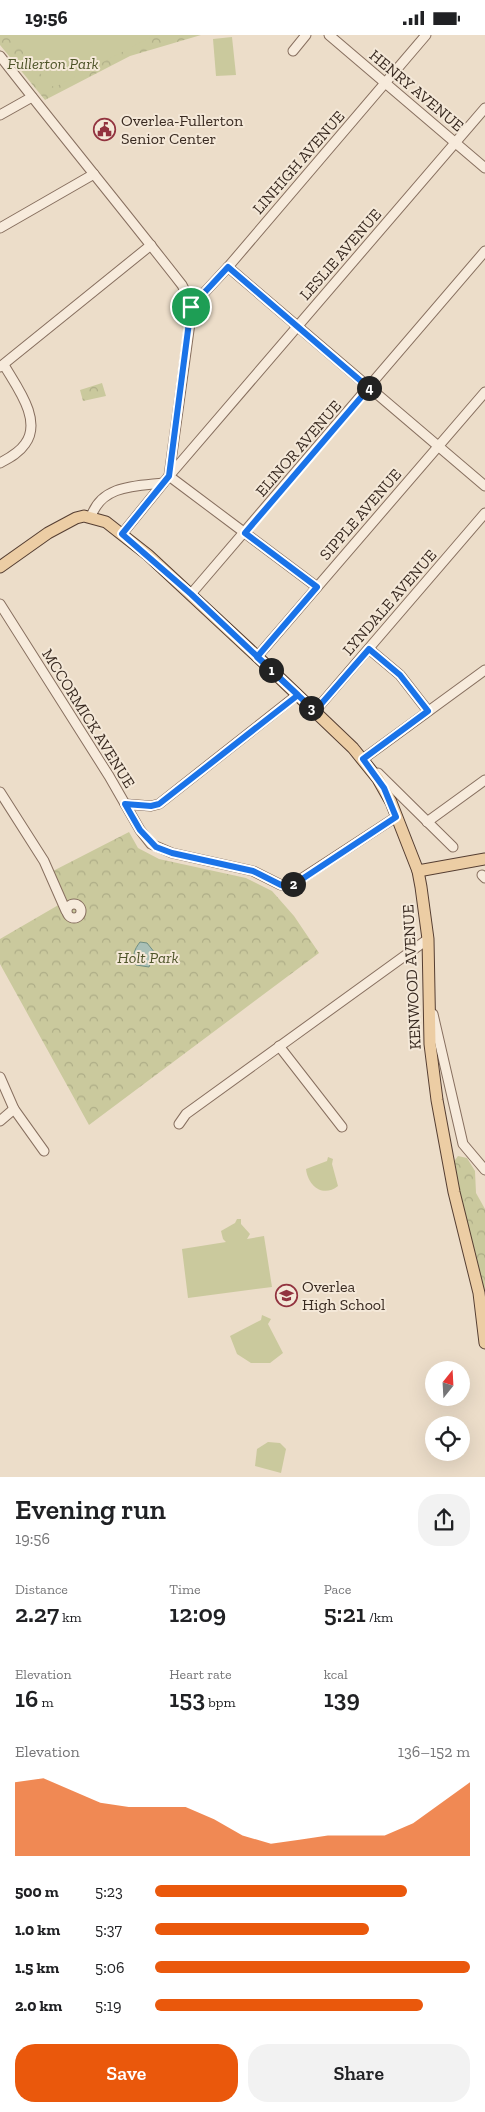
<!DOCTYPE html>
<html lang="en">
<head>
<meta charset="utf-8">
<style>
  :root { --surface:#fff; --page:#f2f2f2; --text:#202124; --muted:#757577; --accent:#ea580c }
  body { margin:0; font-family:"Zilla Slab",serif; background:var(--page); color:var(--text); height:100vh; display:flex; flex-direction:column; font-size:19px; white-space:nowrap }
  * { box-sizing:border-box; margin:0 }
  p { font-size:16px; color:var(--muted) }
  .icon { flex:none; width:28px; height:28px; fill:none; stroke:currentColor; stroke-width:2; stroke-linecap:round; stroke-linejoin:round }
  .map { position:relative; height:1442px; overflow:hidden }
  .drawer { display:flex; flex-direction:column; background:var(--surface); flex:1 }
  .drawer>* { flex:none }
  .needle { width:32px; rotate:18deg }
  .buttons { position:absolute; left:425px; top:1326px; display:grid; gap:10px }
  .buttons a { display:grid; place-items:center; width:45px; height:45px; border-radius:50%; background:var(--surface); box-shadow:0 5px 20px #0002; font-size:25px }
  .pin { position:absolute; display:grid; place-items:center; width:42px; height:42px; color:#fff; margin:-21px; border:2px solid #fff; border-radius:50%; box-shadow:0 1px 5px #0007 }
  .km { position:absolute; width:25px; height:25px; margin:-12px; border-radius:50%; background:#222; color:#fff; font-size:14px; line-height:25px; text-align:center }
  .round { display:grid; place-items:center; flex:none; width:52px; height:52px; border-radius:20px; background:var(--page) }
  .summary { display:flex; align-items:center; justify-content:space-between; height:85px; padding:0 15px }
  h1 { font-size:28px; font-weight:600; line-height:38px }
  .stats { display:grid; grid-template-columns:repeat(3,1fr); gap:8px; height:85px; padding:5px 15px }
  .stats div { display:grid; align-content:center }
  .stats b { font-size:25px; font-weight:600 }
  .stats small { font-size:14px; font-weight:400 }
  .stats p { font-size:14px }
  .chart { height:140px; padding:10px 15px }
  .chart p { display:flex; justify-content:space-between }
  .chart svg { width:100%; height:90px; margin-top:5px; fill:var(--accent); opacity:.7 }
  .action { display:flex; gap:10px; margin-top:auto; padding:10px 15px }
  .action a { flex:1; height:58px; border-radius:20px; background:var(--accent); color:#fff; font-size:20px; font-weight:600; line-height:58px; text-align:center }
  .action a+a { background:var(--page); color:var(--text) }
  ul { padding:0 15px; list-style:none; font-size:16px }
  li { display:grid; grid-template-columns:80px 60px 1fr; align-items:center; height:38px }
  li i { height:12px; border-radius:6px; background:var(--accent) }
  .status { display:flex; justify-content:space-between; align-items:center; height:35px; padding:0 25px; background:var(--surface); direction:ltr }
  .status svg { height:14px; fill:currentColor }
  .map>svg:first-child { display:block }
  .forest { fill:url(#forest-crowns) }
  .garden { fill:#cac99d }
  .water { fill:#a9c0b7; stroke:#708f83 }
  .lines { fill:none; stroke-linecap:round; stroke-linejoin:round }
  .minor-casing { stroke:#876f5f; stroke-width:11 }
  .major-casing { stroke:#553e32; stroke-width:13 }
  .minor { stroke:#f7ebdc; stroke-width:9 }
  .major { stroke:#eccda4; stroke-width:11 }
  .route-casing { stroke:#fff; stroke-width:10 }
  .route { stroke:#1a73e8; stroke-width:6 }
  .labels { text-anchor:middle; stroke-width:4; stroke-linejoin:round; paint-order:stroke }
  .park-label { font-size:16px; font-style:italic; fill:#4e5429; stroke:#f4e8d8 }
  .street-label { font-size:16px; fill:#392a21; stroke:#f4e8d8 }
  .poi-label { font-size:16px; fill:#392a21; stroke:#f4e8d8; text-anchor:start }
</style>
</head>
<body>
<div class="status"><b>19:56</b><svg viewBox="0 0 49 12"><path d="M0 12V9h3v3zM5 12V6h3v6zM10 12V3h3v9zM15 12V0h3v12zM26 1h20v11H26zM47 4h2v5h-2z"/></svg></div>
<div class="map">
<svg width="485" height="1442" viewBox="0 0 485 1442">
  <defs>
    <pattern id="forest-crowns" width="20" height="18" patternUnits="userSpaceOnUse" patternTransform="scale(1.25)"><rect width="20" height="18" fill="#cac99d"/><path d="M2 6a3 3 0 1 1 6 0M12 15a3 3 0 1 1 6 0" fill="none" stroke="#aead87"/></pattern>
  </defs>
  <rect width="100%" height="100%" fill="#ecddc9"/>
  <g class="forest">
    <polygon points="0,0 201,0 130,21 45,65 0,10"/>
    <polygon points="102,348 106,361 83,366 80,355"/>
    <polygon points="129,797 138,813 159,824 246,843 272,856 294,881 319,918 89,1090 0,929 0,904 67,865 53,836"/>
    <polygon points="458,1121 467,1123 475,1136 476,1158 485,1174 485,1273 476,1220 453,1134 455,1125"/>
  </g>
  <g class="garden">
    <polygon points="10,0 155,0 55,52 49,50"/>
    <polygon points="232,2 236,40 216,41 213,4"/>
    <path d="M328 1122 333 1124 332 1129 338 1151C323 1163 308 1151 306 1134L327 1126Z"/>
    <polygon points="237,1184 241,1184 241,1189 250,1199 247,1204 264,1201 272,1252 188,1263 182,1214 226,1207 223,1204 221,1196 235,1188"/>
    <polygon points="262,1280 271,1284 268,1289 283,1318 270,1328 251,1328 237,1319 230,1301 261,1285"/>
    <polygon points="268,1407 280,1408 286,1414 281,1438 255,1431 257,1414"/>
  </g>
  <path class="water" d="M140 907 147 908 155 918 149 932 136 930C132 920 134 915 140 907Z"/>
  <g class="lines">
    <defs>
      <g id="minor">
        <polyline points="329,0 485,133"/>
        <polyline points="293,16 306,0"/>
        <path d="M0 21C60 98 122 173 182 250L189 264 190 288 169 441"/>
        <polyline points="0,80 32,62"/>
        <polyline points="0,193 94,139"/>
        <polyline points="228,232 485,451"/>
        <polyline points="191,272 228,232 426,0"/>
        <polyline points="0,332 151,210"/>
        <path d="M0 428C9 423 19 418 25 409 43 385 16 351 4 330"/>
        <polyline points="169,441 317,552"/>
        <path d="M91 482C101 450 136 451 163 448"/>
        <polyline points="122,499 169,441 485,73"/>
        <polyline points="191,559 485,216"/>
        <polyline points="0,569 109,741 140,795 151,809 172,818 253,836 281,850 290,851 396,782"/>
        <polyline points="369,614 400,640 428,676"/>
        <polyline points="257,622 485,357"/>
        <polyline points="315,676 485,478"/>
        <polyline points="363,724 485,635"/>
        <polyline points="378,738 453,812"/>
        <polyline points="0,757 44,826 66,876"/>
        <polyline points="125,769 151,771 159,769 297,660"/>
        <polyline points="427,787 485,745"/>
        <polyline points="482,840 485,843"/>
        <circle cx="74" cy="876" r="7"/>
        <polyline points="433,979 463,1109 485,1135"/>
        <polyline points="279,1011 342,1092"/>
        <polyline points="0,1042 14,1074 44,1116"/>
        <polyline points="0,1086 14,1074"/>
        <polyline points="179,1089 186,1079 428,904"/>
      </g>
      <g id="major">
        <polyline points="0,532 48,498 76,483 84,481 106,487 148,520 263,627 353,713 378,744 391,767 418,836 421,852 428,904 430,1009 437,1065 454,1157 479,1258 485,1308"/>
        <polyline points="418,836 485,824"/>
      </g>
    </defs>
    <use href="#minor" class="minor-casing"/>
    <use href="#major" class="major-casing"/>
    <use href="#minor" class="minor"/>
    <use href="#major" class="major"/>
  </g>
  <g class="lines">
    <defs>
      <polyline id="route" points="191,272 169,441 122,499 191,559 298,660 159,769 151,771 125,769 140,795 156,812 172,818 253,836 281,850 290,852 396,782 384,753 363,724 428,676 400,640 369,614 315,676 257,622 317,552 245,498 369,353 228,232 191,272"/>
    </defs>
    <use href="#route" class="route-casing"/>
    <use href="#route" class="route"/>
  </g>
  <defs>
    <symbol id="civic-ring" viewBox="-11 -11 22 22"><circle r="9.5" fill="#f4e8d8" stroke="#92333f" stroke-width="1.5"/><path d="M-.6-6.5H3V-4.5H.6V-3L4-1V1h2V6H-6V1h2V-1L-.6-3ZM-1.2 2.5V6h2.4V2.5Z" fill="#92333f"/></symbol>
    <symbol id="school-ring" viewBox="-11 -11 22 22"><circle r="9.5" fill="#f4e8d8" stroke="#92333f" stroke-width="1.5"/><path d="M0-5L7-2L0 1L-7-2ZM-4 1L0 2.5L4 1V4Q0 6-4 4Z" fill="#92333f"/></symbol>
  </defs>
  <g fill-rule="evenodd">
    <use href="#civic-ring" x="92" y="82" width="25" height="25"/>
    <use href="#school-ring" x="274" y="1248" width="25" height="25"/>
  </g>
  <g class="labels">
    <g class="park-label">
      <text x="53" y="34">Fullerton Park</text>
      <text x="148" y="928">Holt Park</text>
    </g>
    <g class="street-label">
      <text transform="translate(417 55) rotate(40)" y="6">HENRY AVENUE</text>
      <text transform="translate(298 127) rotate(-49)" y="6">LINHIGH AVENUE</text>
      <text transform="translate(340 219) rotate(-49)" y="6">LESLIE AVENUE</text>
      <text transform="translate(298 413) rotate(-49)" y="6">ELINOR AVENUE</text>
      <text transform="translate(360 479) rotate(-49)" y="6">SIPPLE AVENUE</text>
      <text transform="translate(389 567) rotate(-49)" y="6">LYNDALE AVENUE</text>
      <text transform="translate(89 683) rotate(58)" y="6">MCCORMICK AVENUE</text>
      <text transform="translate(411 942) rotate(-93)" y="6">KENWOOD AVENUE</text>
    </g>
    <g class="poi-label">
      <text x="121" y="91">Overlea-Fullerton<tspan x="121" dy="18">Senior Center</tspan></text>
      <text x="302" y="1257">Overlea<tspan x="302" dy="18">High School</tspan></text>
    </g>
  </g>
</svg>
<div class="buttons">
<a><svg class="needle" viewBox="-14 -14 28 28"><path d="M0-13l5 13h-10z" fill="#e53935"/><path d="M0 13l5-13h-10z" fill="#757577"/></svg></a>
<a><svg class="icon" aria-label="locate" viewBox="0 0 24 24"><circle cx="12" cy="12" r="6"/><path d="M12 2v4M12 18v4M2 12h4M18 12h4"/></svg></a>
</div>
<div class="pin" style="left:191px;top:272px;background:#1e9e55"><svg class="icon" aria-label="arrive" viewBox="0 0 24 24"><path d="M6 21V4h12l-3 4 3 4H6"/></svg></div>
<b class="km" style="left:271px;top:635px">1</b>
<b class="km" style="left:293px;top:849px">2</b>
<b class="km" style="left:311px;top:673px">3</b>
<b class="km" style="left:369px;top:353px">4</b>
</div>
<section class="drawer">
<div class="summary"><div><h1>Evening run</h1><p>19:56</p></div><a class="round"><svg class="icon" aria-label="share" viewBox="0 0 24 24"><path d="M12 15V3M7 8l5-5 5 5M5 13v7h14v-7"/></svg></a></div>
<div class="stats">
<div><p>Distance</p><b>2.27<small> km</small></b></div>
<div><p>Time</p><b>12:09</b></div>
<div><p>Pace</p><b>5:21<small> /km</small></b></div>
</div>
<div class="stats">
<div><p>Elevation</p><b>16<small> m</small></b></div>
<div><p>Heart rate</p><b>153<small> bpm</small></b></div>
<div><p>kcal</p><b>139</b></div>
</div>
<div class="chart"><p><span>Elevation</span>136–152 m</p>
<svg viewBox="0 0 160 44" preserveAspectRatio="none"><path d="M0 44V8L10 6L20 12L30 18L40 20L50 20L60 20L70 26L80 34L90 38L100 36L110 34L120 34L130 34L140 28L150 18L160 8V44z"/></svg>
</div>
<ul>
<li><b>500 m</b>5:23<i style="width:80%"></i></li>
<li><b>1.0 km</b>5:37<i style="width:68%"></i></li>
<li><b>1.5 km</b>5:06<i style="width:100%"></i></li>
<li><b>2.0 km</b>5:19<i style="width:85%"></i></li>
</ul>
<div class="action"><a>Save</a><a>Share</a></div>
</section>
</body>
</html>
